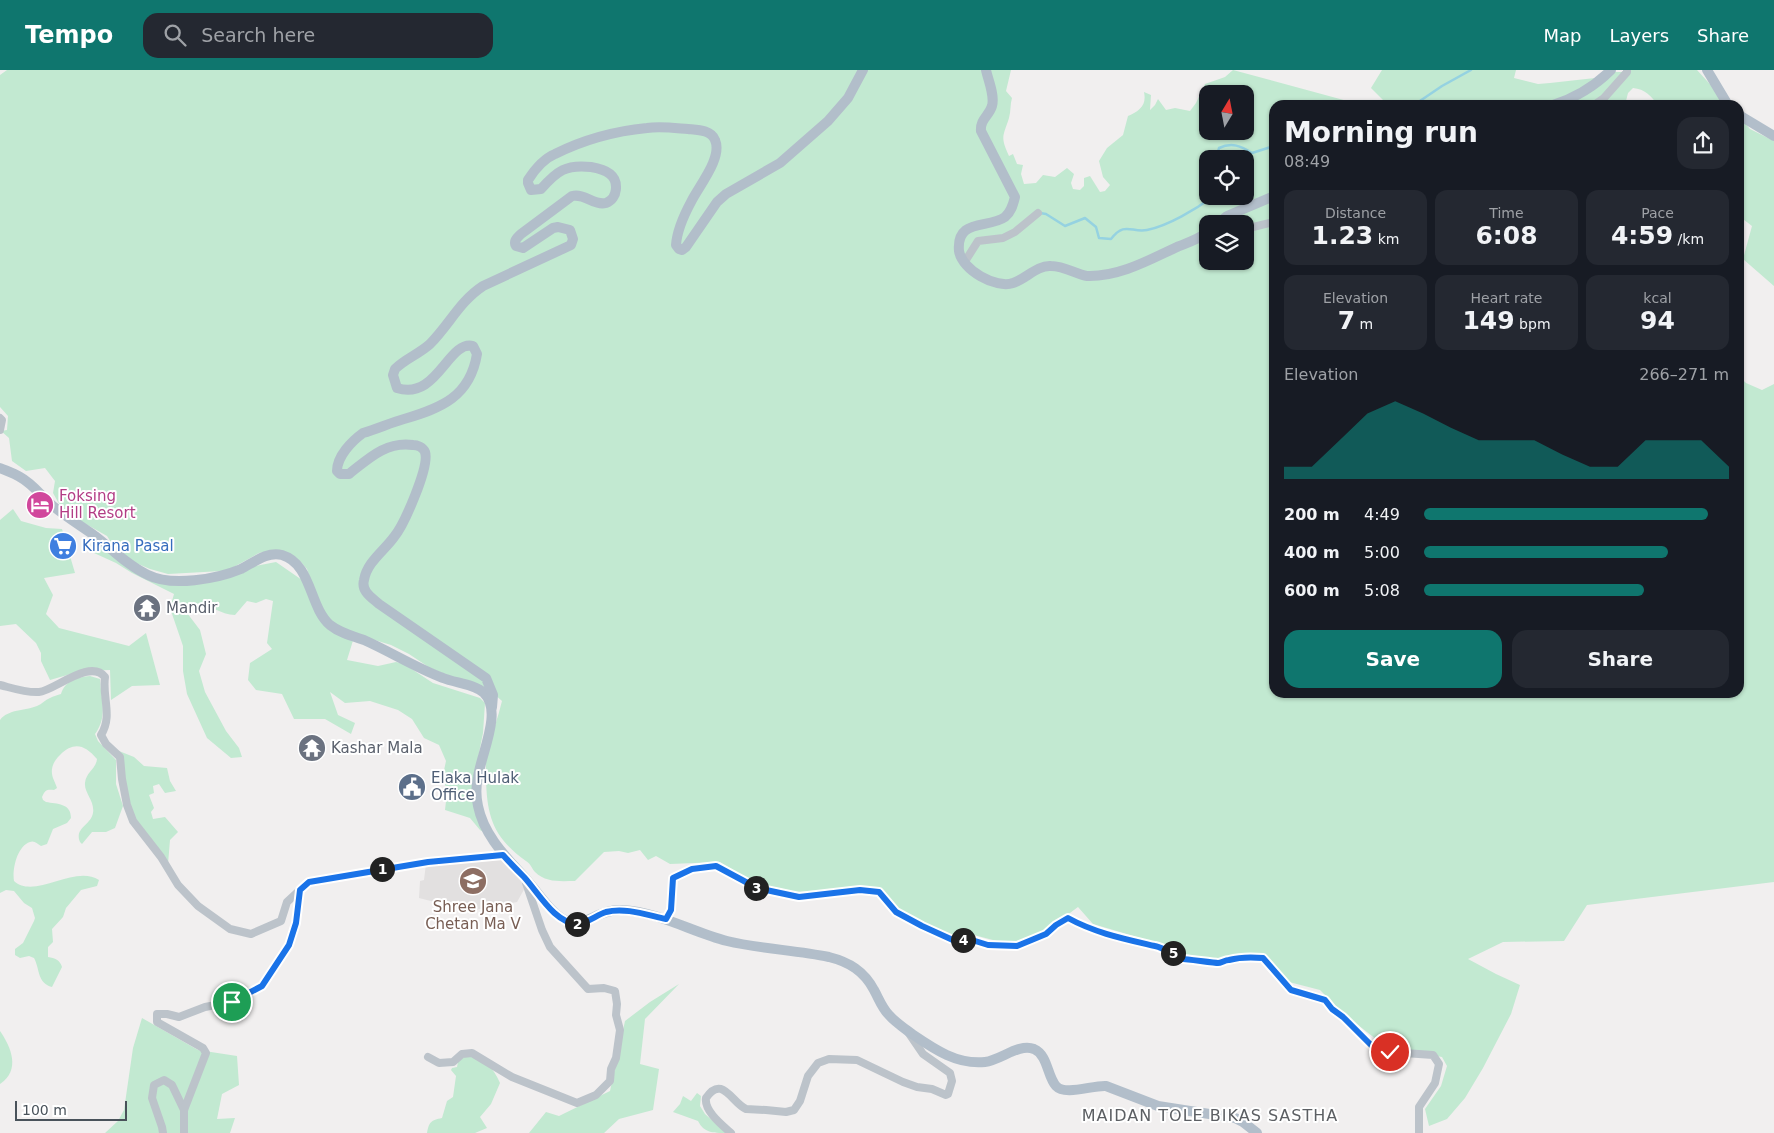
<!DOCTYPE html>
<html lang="en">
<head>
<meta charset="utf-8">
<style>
  :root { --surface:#171b24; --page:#242831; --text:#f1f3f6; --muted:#9ea1a6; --accent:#0f766e }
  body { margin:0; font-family:"DejaVu Sans",sans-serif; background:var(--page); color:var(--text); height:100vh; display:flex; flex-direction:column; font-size:19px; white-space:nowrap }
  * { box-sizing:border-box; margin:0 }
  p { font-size:16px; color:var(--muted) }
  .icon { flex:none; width:28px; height:28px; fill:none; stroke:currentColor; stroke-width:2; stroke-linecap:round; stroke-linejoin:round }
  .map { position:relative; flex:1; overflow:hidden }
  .details { position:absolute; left:1269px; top:30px; width:475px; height:598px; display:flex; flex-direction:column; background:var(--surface); border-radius:15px; box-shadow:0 1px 4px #0004 }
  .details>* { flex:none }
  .needle { width:32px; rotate:10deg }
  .fabs { position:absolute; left:1199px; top:15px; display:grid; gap:10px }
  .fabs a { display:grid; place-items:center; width:55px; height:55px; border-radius:10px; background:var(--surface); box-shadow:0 1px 4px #0004; font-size:25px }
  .scale { position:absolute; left:15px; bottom:12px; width:112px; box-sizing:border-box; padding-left:5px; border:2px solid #49525a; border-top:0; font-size:14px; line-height:18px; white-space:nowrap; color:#49525a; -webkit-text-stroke:4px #fff; paint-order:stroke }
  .pin { position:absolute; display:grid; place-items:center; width:42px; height:42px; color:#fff; margin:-21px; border:2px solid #fff; border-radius:50%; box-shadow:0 1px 5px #0007 }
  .km { position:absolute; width:25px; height:25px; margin:-12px; border-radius:50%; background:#222; color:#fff; font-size:14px; line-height:25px; text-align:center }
  .round { display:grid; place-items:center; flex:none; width:52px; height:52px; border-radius:15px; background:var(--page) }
  .overview { display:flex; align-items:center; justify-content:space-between; height:85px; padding:0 15px }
  h1 { font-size:28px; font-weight:600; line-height:38px }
  .figures { display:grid; grid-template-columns:repeat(3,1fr); gap:8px; height:85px; padding:5px 15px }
  .figures div { display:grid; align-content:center; border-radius:12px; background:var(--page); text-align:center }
  .figures b { font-size:25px; font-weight:600 }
  .figures small { font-size:14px; font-weight:400 }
  .figures p { font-size:14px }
  .chart { height:140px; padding:10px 15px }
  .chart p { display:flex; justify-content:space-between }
  .chart svg { width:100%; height:90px; margin-top:5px; fill:var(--accent); opacity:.7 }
  .button { display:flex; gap:10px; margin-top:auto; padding:10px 15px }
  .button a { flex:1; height:58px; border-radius:15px; background:var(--accent); color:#fff; font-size:20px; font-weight:600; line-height:58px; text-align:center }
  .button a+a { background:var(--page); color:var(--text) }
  ul { padding:0 15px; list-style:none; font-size:16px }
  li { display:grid; grid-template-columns:80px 60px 1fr; align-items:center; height:38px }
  li i { height:12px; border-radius:6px; background:var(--accent) }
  header { display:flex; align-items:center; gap:30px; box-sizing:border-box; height:70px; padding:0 25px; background:var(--accent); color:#fff }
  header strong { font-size:24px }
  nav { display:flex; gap:28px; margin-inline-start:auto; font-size:18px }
  .search { width:350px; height:45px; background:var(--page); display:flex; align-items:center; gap:12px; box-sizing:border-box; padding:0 18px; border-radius:15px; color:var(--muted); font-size:19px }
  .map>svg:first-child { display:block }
  .education { fill:#e2e0e0 }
  .green { fill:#c2e9d1; fill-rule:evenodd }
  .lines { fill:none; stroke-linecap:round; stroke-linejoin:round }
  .stream { stroke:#95d2e1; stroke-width:2.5 }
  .minor { stroke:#bcc3ca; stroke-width:8 }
  .major { stroke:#b2beca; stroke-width:10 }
  .route-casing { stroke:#fff; stroke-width:10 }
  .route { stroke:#1a73e8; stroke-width:6 }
  .labels { text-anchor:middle; stroke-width:4; stroke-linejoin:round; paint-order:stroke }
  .hotel-label { font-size:15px; fill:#b23c85; stroke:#fff; text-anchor:start }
  .shop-label { font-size:15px; fill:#366cbe; stroke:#fff; text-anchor:start }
  .worship-label { font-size:15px; fill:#5b616d; stroke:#fff; text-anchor:start }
  .service-label { font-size:15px; fill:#4e5e75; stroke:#fff; text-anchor:start }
  .education-label { font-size:15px; fill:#785e54; stroke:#fff }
  .neighbourhood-label { font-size:16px; letter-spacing:1px; fill:#5c5f63; stroke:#fff }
</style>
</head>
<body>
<header>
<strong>Tempo</strong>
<div class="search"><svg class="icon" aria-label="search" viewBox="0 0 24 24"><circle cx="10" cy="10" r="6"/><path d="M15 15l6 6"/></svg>Search here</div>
<nav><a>Map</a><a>Layers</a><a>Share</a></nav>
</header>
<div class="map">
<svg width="1774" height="1063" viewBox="0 0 1774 1063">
  <rect width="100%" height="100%" fill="#f1efef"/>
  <polygon class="education" points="493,781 504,792 526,816 517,832 470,841 419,828 420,811 424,810 426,794"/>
  <g class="green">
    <path d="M7 0H1011L1006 21 1012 28C1010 34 1011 41 1009 48 1003 67 1000 66 1009 86L1013 84 1017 94 1023 95 1021 104 1024 114 1036 113 1043 105 1055 107 1067 98 1074 104 1071 113 1073 119 1080 120 1084 116V108L1090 106 1100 122 1105 121 1110 115 1103 107 1099 91 1107 78 1123 65 1128 46C1139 41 1147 36 1144 22L1151 25 1150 40 1155 35 1158 29 1166 40 1175 38 1190 41 1196 33 1205 14 1225 7 1233 0 1362 35H1274V622H1739V306L1746 313 1762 320 1774 314V812L1587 835 1564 871 1503 872 1468 889 1496 904 1520 915 1511 944 1483 998 1465 1028 1447 1049 1429 1056 1425 1039 1441 1016 1447 996 1442 987 1386 977 1344 944 1320 920 1289 912 1266 885 1218 889 1183 884 1147 870 1093 854 1078 837 1043 863 1008 874 974 865 956 868 902 842 878 818 797 822 755 813 720 792 670 794 656 786 648 790 640 780 628 783 619 781 604 782 575 811C561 811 546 813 535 802 532 799 531 794 526 791 494 768 487 748 486 709 486 699 485 689 488 679 492 663 498 648 502 631L493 623 430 598 409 584 391 575 355 564 347 590 378 596 396 592 404 594 433 613 480 628 485 633 483 663 474 708 487 764 480 760 470 748 445 740 447 723 443 705 446 691 439 675 424 668 412 649 398 640 370 631 345 633 330 622 338 645 355 653 351 664 325 649H294L282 624 256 620 248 610 250 593 272 579 267 573 273 531 266 529 256 533 247 531 235 545C217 545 201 526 184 537V539L200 560 206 584 199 601 205 622 226 661 239 678 242 687 231 688 207 668 187 624 183 601V576L170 538 174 524 132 503 116 493 94 483 91 475 94 471 165 513 276 492 302 510 310 508 307 499 300 491 269 481 259 483 232 498 222 501 168 504 150 499 136 493 114 477 107 466 70 445 58 432 53 423 55 411 45 398 26 401 12 391 9 368 1 361 7 360 8 346 0 337V5ZM1208 24H1245V61H1208ZM1208 89H1245V126H1208ZM1208 154H1245V191H1208Z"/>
    <path d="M1382 0H1516L1514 8 1538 14 1550 13 1604 7 1614 2H1627L1630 0H1697L1729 35H1658C1651 26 1645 19 1633 18L1628 23 1625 35H1388L1371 18Z"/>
    <polygon points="1739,46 1750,59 1774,71 1774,216 1743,189 1752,156 1739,146"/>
    <polygon points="13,439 21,451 46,458 62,459 75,503 44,508 53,525 46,544 59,558 129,576 146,563 160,615 132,616 111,630 110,600 81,601 50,610 41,591 41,583 36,573 16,554 0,556 0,450"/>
    <path d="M90 606 100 609C101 630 108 646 95 664L98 671 116 690V714L123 736 115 758 106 762H92L82 774 80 772C74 758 91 755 93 743 95 731 84 723 85 713 86 702 96 699 97 689 85 675 74 671 60 685 56 689 53 693 52 699 51 707 55 711 57 718L54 720C47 719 45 720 42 727L43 730 46 732C57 734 71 733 71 748L67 753 53 759 47 774 41 776C38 774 34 770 30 772 17 776 12 800 14 811 35 830 74 794 99 810L97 816 81 820 66 838 63 847 52 859 53 872 48 877V887C55 888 60 890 62 897L52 917C37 913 40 899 34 888L29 886 20 888 15 885V879L23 873 34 851 35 848 32 838 24 833 14 821 6 820 0 823V650C8 639 25 641 37 636 42 634 45 630 50 628 53 626 58 625 61 624 65 611 77 607 90 606Z"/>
    <polygon points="119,681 134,687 144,696 167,698 170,711 176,721 165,723 159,714 153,716 154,723 149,725 154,738 151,742 153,749 165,747 178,762 170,770 168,794 138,755 132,742"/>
    <polygon points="679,914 645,949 640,994 659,999 653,1040 619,1049 604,1063 529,1063 546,1042 559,1046 610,1021 625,951 650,932"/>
    <polygon points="142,948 198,980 237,986 239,1015 222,1024 217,1049 235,1048 230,1063 105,1063 118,1051 124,1040 133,978"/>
    <path d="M0 961C11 977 21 1000 0 1014Z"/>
    <path d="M466 985C484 988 493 997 500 1013L491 1034 480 1047 487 1058 475 1063H427C429 1052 431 1050 442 1048L447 1031 453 1027 456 1006 451 1000 452 998 457 997 458 992Z"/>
    <path d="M697 1023 701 1026 700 1036 705 1044 726 1063C713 1063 704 1063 698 1051L673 1042 680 1034 683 1026 691 1031Z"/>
  </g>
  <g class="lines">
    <g class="stream">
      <polyline points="1414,35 1442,16 1471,0"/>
      <path d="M1216 89 1219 78C1232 72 1241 76 1252 83L1274 76"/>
      <path d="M1040 143 1046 144 1065 156 1085 148 1096 157 1099 168 1111 169C1125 151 1131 163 1147 160 1168 156 1196 139 1214 126"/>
    </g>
    <g class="minor">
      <polyline points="1594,35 1604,28 1627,2 1627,0"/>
      <polyline points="1245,159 1274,152"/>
      <polyline points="964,193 978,171 1003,168 1015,162 1038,143"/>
      <polyline points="0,348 2,350 0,360"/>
      <path d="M0 615C12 618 26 623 39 622 54 621 90 588 105 607 102 628 113 646 101 665L106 674 120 687 122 709 127 735 133 751 161 787 178 815 198 836 230 859 251 864 281 851 287 832 300 820"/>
      <path d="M666 849 671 840 673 808 692 799 716 796 757 818 799 827 860 820 879 822 897 842 922 856 955 871 972 870 988 875 1017 876 1046 864 1055 855 1067 848C1095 863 1125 869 1155 876 1165 878 1174 886 1183 889 1186 890 1215 893 1218 893 1221 893 1225 890 1229 890 1240 887 1252 887 1263 888L1291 920 1325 930 1332 939 1343 947 1374 978 1390 982 1433 985 1439 994 1435 1013 1419 1037V1063"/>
      <polyline points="428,987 439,993 453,992 462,984 472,983 512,1007 577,1033 596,1025 610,1011 611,999 616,988 620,960 616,945 617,934 615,921 604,918 588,919 550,877 542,860 526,813"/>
      <polyline points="163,1063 162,1057 152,1028 154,1015 164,1010 172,1015 184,1040"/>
      <polyline points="184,1063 184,1040 206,983 203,978 157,952 157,944 167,944 179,947 205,937 232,932 262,916 289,875 296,853 300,820 309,812 427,792 503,785"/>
      <path d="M731 1063C722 1055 704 1041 706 1028 722 1004 732 1033 746 1039L766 1040 786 1042 794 1040 800 1031 808 1006 818 993 829 989 857 990 903 1012 917 1017 932 1019 946 1025 948 1024 952 1011 950 1003 923 984 908 962"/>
    </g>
    <g class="major">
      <path d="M986 0C988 10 995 25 992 36 989 46 980 49 981 61L1015 127C1013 135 1011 142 1005 147 988 159 956 148 959 181 962 200 996 219 1013 213 1026 209 1037 195 1051 196 1065 196 1077 205 1087 206 1119 207 1149 190 1177 177 1187 173 1199 169 1208 162"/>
      <polyline points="1707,0 1728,35"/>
      <path d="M1553 35C1575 28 1594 17 1611 0"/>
      <polyline points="1739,45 1774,66"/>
      <polyline points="1218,154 1227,146 1274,126"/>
      <path d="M0 398C7 401 14 403 20 407 33 414 42 427 53 436 66 447 81 456 95 466 112 479 128 496 148 505 172 517 217 509 241 499 253 493 267 481 282 485 312 494 309 537 330 555 340 563 352 566 364 570 391 582 416 598 443 608 455 613 475 614 484 623 503 641 481 684 478 707 476 716 476 727 478 736 484 766 507 788 526 809 534 818 541 828 549 837 579 871 590 839 622 840 659 842 692 862 727 871 760 879 795 880 829 887 849 892 864 901 874 920 879 929 882 938 889 945 895 952 904 958 912 964 934 979 957 995 985 992 1001 990 1019 973 1034 979 1048 985 1047 1006 1056 1016 1065 1026 1093 1015 1106 1016L1158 1036 1235 1048 1243 1052 1257 1063"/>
      <path d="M492 637 493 625 486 608 379 534C371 527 361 521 364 510 367 492 384 481 394 467 404 455 430 396 425 382 423 377 417 375 413 375 386 371 368 389 349 404H340L337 401C337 386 352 371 363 363 377 359 390 353 404 349 441 338 470 327 477 284L473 276C448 270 437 331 397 318L393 305 395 299C405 289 419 284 430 274 449 255 460 231 483 216L571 175 573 169 570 160 558 157 553 158 523 178 516 176C513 171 517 168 521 164L572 126C585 123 594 136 606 133 618 129 619 111 610 104 605 100 597 98 591 97 566 94 557 101 541 119L531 120 528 113V110C535 99 543 89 555 84 583 70 616 61 647 58 660 56 675 58 688 59 698 60 711 60 715 70 723 88 698 117 691 132 684 145 677 161 676 175L679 179 682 180 686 177 717 132 726 124 780 93 828 51 848 28 863 0"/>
    </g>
  </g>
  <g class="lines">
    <defs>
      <path id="route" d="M232 932 262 916 289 875 296 853 300 820 309 812 428 792 503 785C510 793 517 800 524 807 538 822 555 854 578 854 587 853 597 845 606 842 625 837 647 845 666 849L671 840 673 808 692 799 716 796 757 818 799 827 860 820 879 822 896 842 922 856 955 871 972 870 988 875 1017 876 1046 864 1056 855 1068 848C1095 863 1125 869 1155 876 1165 878 1174 886 1183 889 1186 889 1215 893 1218 893 1221 893 1225 890 1229 890 1240 887 1252 887 1263 888L1291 920 1325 930 1332 939 1343 947 1374 978 1390 982"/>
    </defs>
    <use href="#route" class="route-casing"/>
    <use href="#route" class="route"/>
  </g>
  <defs>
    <symbol id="hotel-disc" viewBox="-11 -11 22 22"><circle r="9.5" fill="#d1479c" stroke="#fff"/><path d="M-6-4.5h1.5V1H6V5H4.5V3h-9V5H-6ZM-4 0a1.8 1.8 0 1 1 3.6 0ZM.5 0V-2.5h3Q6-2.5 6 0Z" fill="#fff"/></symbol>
    <symbol id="supermarket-disc" viewBox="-11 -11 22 22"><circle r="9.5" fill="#3f7fe0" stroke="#fff"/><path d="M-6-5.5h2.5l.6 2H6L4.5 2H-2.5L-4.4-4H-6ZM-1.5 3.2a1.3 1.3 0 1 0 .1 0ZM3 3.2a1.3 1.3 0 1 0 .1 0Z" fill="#fff"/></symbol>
    <symbol id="temple-disc" viewBox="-11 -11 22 22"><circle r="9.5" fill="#6b7280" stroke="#fff"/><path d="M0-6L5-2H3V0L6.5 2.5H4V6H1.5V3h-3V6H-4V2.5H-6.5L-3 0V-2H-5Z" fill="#fff"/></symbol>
    <symbol id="civic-disc" viewBox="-11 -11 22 22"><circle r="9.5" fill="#5c6f8a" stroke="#fff"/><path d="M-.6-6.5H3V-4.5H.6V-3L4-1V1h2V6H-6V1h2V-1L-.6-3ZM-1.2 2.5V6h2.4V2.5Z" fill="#fff"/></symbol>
    <symbol id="school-disc" viewBox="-11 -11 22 22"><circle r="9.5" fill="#8d6e63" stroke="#fff"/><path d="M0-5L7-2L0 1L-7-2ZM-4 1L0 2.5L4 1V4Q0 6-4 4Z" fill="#fff"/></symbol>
  </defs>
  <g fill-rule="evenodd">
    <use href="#hotel-disc" x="24" y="419" width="32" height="32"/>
    <use href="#supermarket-disc" x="47" y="460" width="32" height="32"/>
    <use href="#temple-disc" x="131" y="522" width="32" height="32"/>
    <use href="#temple-disc" x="296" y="662" width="32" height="32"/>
    <use href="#civic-disc" x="396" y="701" width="32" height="32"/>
    <use href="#school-disc" x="457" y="795" width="32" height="32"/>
  </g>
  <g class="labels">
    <g class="hotel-label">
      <text x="59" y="431">Foksing<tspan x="59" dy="17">Hill Resort</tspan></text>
    </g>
    <g class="shop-label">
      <text x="82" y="481">Kirana Pasal</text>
    </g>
    <g class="worship-label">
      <text x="166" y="543">Mandir</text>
      <text x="331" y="683">Kashar Mala</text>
    </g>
    <g class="service-label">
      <text x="431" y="713">Elaka Hulak<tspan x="431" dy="17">Office</tspan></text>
    </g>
    <g class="education-label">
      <text x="473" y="842">Shree Jana<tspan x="473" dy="17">Chetan Ma V</tspan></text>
    </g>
    <g class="neighbourhood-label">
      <text x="1210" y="1051">MAIDAN TOLE BIKAS SASTHA</text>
    </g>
  </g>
</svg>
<div class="fabs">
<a><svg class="needle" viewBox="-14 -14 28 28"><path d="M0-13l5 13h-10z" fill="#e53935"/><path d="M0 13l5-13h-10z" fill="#9ea1a6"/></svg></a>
<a><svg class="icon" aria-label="locate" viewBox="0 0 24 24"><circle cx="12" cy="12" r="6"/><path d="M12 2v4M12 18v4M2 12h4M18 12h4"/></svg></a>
<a><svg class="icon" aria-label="layers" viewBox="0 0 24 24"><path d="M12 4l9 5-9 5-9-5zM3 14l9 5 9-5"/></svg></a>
</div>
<div class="scale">100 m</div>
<div class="pin" style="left:232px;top:932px;background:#1e9e55"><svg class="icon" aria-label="arrive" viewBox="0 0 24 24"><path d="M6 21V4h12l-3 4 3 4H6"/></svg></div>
<div class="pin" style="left:1390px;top:982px;background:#d93025"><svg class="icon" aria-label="check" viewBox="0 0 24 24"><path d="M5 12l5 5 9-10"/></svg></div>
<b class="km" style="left:382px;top:799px">1</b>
<b class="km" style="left:577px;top:854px">2</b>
<b class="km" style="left:756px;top:818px">3</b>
<b class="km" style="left:963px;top:870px">4</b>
<b class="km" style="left:1173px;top:883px">5</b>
<section class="details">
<div class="overview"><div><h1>Morning run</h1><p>08:49</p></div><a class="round"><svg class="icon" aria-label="share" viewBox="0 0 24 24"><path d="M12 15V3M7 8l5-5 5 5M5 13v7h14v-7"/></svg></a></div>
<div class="figures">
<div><p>Distance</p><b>1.23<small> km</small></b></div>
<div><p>Time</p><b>6:08</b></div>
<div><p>Pace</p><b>4:59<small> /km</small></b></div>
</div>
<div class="figures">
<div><p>Elevation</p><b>7<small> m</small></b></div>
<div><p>Heart rate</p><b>149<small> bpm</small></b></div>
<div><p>kcal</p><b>94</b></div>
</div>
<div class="chart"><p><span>Elevation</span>266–271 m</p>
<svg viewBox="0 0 160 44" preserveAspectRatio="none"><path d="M0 44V38L10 38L20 25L30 12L40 6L50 12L60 19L70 25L80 25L90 25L100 32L110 38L120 38L130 25L140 25L150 25L160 38V44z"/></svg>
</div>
<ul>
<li><b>200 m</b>4:49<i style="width:93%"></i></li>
<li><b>400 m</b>5:00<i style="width:80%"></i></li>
<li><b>600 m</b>5:08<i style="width:72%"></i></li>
</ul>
<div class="button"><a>Save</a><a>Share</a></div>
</section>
</div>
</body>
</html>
